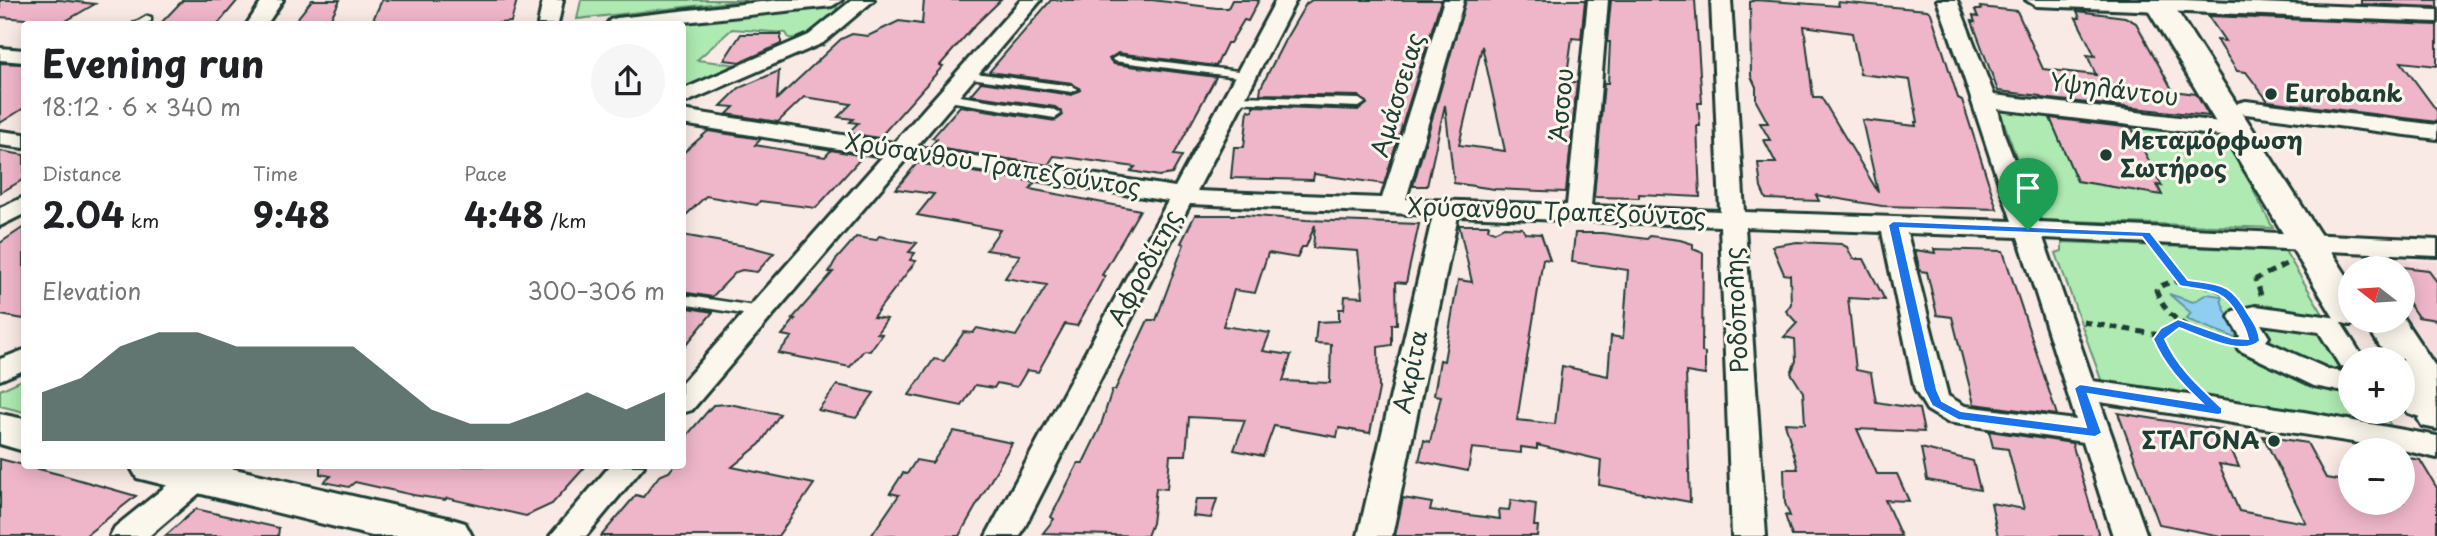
<!DOCTYPE html>
<html lang="en">
<head>
<meta charset="utf-8">
<style>
  :root { --surface:#fff; --page:#f6f6f6; --text:#202124; --muted:#757577; --accent:#1f3d34 }
  body { margin:0; font-family:"Playpen Sans",sans-serif; background:var(--page); color:var(--text); height:100vh; display:flex; flex-direction:column; font-size:26px; white-space:nowrap }
  * { box-sizing:border-box; margin:0 }
  p { font-size:23px; color:var(--muted) }
  .icon { flex:none; width:38px; height:38px; fill:none; stroke:currentColor; stroke-width:2; stroke-linecap:round; stroke-linejoin:round }
  .map { position:relative; flex:1; overflow:hidden }
  .details { position:absolute; left:21px; top:21px; width:665px; height:448px; display:flex; flex-direction:column; background:var(--surface); border-radius:7px; box-shadow:0 4px 18px #0003 }
  .details>* { flex:none }
  .needle { width:46px; rotate:287deg }
  .buttons { position:absolute; left:2338px; top:256px; display:grid; gap:14px }
  .buttons a { display:grid; place-items:center; width:77px; height:77px; border-radius:50%; background:var(--surface); box-shadow:0 4px 18px #0003; font-size:35px }
  .pin { position:absolute; display:grid; place-items:center; width:60px; height:60px; color:#fff; margin:-72px -30px; border-radius:50% 50% 50% 0; rotate:-45deg; box-shadow:0 0 7px #0007 }
  .pin .icon { rotate:45deg }
  .round { display:grid; place-items:center; flex:none; width:74px; height:74px; border-radius:37px; background:var(--page) }
  .headline { display:flex; align-items:center; justify-content:space-between; height:119px; padding:0 21px }
  h1 { font-size:38px; font-weight:700; line-height:52px }
  .figures { display:grid; grid-template-columns:repeat(3,1fr); gap:10px; height:119px; padding:7px 21px }
  .figures div { display:grid; align-content:center }
  .figures b { font-size:35px; font-weight:700 }
  .figures small { font-size:19px; font-weight:400 }
  .figures p { font-size:19px }
  .chart { height:196px; padding:14px 21px }
  .chart p { display:flex; justify-content:space-between }
  .chart svg { width:100%; height:126px; margin-top:7px; fill:var(--accent); opacity:.7 }
  .map>svg:first-child { display:block }
  .built { fill:#f6dadd }
  .green { fill:#aeeab1; stroke:#669472; stroke-width:2 }
  .water { fill:#90cef1; stroke:#6394a5; stroke-width:2 }
  .building { fill:#efb6ca; stroke:#1f3d34; stroke-width:2; fill-rule:evenodd }
  .lines { fill:none; stroke-linecap:round; stroke-linejoin:round }
  .lane-casing { stroke:#1f3d34; stroke-width:5 }
  .street-casing { stroke:#1f3d34; stroke-width:6 }
  .secondary-casing { stroke:#1f3d34; stroke-width:6 }
  .path { stroke:#1f3d34; stroke-width:5; stroke-dasharray:8 6; stroke-linecap:butt }
  .lane { fill:#fbf7ec; fill-rule:evenodd }
  .street { fill:#fbf7ec; fill-rule:evenodd }
  .secondary { fill:#fbf7ec; fill-rule:evenodd }
  .route { fill:#1a73e8; stroke:#fff; stroke-width:2; fill-rule:evenodd }
  .poi-dot { fill:#1f3d34; stroke:#fbf7ec; stroke-width:2.5 }
  .labels { text-anchor:middle; stroke-width:6; stroke-linejoin:round; paint-order:stroke }
  .street-label { font-size:24px; fill:#1f3d34; stroke:#fbf7ec }
  .poi-label { font-size:24px; font-weight:bold; fill:#1f3d34; stroke:#fbf7ec; text-anchor:start }
</style>
</head>
<body>
<div class="map">
<svg width="2437" height="536" viewBox="0 0 2437 536">
  <rect width="100%" height="100%" fill="#f9eae5"/>
  <filter id="ink" filterUnits="userSpaceOnUse"><feTurbulence type="fractalNoise" baseFrequency=".0143" numOctaves="2"/><feDisplacementMap in="SourceGraphic" scale="14" xChannelSelector="R" yChannelSelector="G"/><feConvolveMatrix kernelMatrix="1 2 1 2 8 2 1 2 1" color-interpolation-filters="sRGB"/></filter>
  <g filter="url(#ink)">
    <polygon class="built" points="2367,258 2437,261 2437,362 2403,311 2403,268 2374,268"/>
    <g class="green">
      <polygon points="581,0 747,0 577,19"/>
      <polygon points="837,6 835,16 800,39 789,38 786,33 732,29 697,60 739,65 683,88 682,24 678,24"/>
      <polygon points="1998,106 2221,133 2256,192 2254,192 2273,228 2042,220 2037,215"/>
      <polygon points="2062,242 2285,251 2350,359 2350,411 2382,411 2405,449 2109,402 2056,253 2062,251"/>
      <polygon points="24,379 24,412 0,406 0,390"/>
    </g>
    <path class="water" d="M2169 294 2193 302 2207 294 2221 296C2222 315 2235 319 2242 334L2233 337 2186 319 2191 313Z"/>
    <g class="building">
      <polygon points="0,0 60,0 95,4 64,22 0,17"/>
      <polygon points="183,0 238,0 218,24 160,24"/>
      <polygon points="312,0 340,0 329,22 293,24"/>
      <polygon points="382,0 517,0 511,22 489,24 371,24"/>
      <polygon points="924,0 1001,0 976,24 940,65 943,66 879,138 848,133 858,123 850,122 853,119 838,117 851,104 804,97 778,122 727,114 734,107 721,106 739,88 779,71 777,99 841,39 852,34 868,36 899,21 922,24"/>
      <polygon points="1051,0 1152,0 1217,8 1228,8 1232,0 1259,0 1248,21 1244,20 1230,43 1227,43 1216,66 1118,53 1109,59 1114,64 1216,77 1174,155 1182,156 1172,174 1159,176 1131,171 1135,167 1072,158 1054,156 1048,165 930,147 937,139 932,138 960,106 1055,121 1062,116 1062,112 1055,107 970,95 981,82 1072,95 1080,90 1072,83 989,72"/>
      <polygon points="1312,0 1441,0 1384,184 1314,174 1313,180 1231,178 1234,147 1244,147 1248,110 1253,111 1253,106 1359,110 1367,104 1359,96 1260,94 1261,87 1285,40 1306,4"/>
      <path d="M1466 0H1585L1581 39 1572 38 1566 82H1577L1566 192 1494 189 1454 183 1445 105 1427 186H1413ZM1482 46 1505 151 1459 145Z"/>
      <polygon points="1611,0 1695,0 1702,103 1698,103 1700,126 1697,126 1700,197 1639,194 1639,198 1594,197 1604,83 1608,83 1610,42 1607,42"/>
      <path d="M1755 0 1839 6 1838 2 1927 10 1931 13 1958 98 1962 100 1997 209 1882 206 1816 195 1819 201 1766 199 1761 188 1758 163H1776L1764 140H1770L1760 123H1768L1756 101V87L1751 76 1750 2ZM1804 26 1852 33 1860 74 1910 80 1918 122H1915L1916 126 1862 120 1878 192 1821 97H1813Z"/>
      <polygon points="2361,0 2437,0 2437,7 2361,4"/>
      <polygon points="1980,7 2017,11 2043,69 2096,75 2087,55 2095,56 2076,18 2080,18 2077,11 2125,17 2136,23 2173,91 2196,94 2209,116 2041,98 2040,96 1998,91 1972,21 1975,22 1973,16 1978,17 1975,10 1981,10"/>
      <polygon points="2208,16 2437,25 2437,66 2401,62 2437,111 2437,122 2268,101 2246,72 2237,71 2217,40 2225,41"/>
      <polygon points="741,34 781,34 781,44 741,62 724,60"/>
      <polygon points="0,63 24,64 24,108 0,123"/>
      <polygon points="2050,118 2132,128 2162,186 2157,185 2162,195 2077,181"/>
      <polygon points="708,131 761,139 755,145 825,157 831,150 863,156 816,208 760,201 757,205 706,196 682,219 682,154"/>
      <polygon points="0,151 24,155 24,179 0,193"/>
      <polygon points="917,163 1035,182 1030,189 1140,210 1102,275 1105,276 1077,326 1065,324 1038,372 1027,370 1017,387 997,383 994,388 975,385 962,406 909,395 934,359 944,361 964,332 973,333 977,328 1016,336 1047,285 1005,278 1020,255 986,250 1000,230 917,215 934,194 896,189"/>
      <path d="M1195 215H1244L1306 220 1419 224 1406 283 1396 282 1397 324H1392V345L1378 347 1379 389 1370 433 1339 428 1337 437 1274 426 1263 456 1234 450 1245 420 1189 417 1186 455H1170L1167 489 1156 488 1152 523 1147 536 1043 533 1054 519 1051 517 1078 463H1083L1100 428 1112 390H1115L1148 320H1156L1184 244 1181 243ZM1315 225 1313 248 1358 251 1363 297 1345 296 1344 309H1339V321L1317 322 1315 343 1331 344 1330 383 1283 381 1291 355 1263 351 1270 333 1223 326 1234 290 1255 293 1268 253 1297 258 1302 247H1306Z"/>
      <polygon points="1459,225 1489,225 1488,229 1494,232 1504,227 1522,228 1525,233 1541,234 1550,260 1543,259 1517,420 1555,424 1562,366 1608,376 1611,336 1623,338 1628,270 1572,262 1575,233 1602,233 1647,239 1650,236 1680,240 1693,244 1693,249 1703,253 1702,352 1705,353 1705,375 1686,372 1690,502 1599,485 1601,460 1537,445 1537,449 1521,447 1521,453 1472,448 1468,471 1419,461 1424,440 1430,442 1441,396 1434,395 1440,360 1444,361 1458,280 1472,282"/>
      <polygon points="24,227 24,319 0,315 0,243"/>
      <polygon points="682,235 751,247 774,253 757,272 742,270 736,272 712,297 682,292"/>
      <polygon points="879,236 917,243 909,252 915,253 910,260 916,261 873,317 887,319 877,333 882,334 870,351 864,350 850,367 778,353 792,337 782,335 795,319 792,319 833,272 829,272 835,261 856,237 876,240"/>
      <polygon points="1797,242 1841,244 1847,247 1853,259 1864,259 1885,300 1848,298 1856,370 1871,373 1876,402 1919,409 1924,432 1857,429 1877,474 1897,474 1909,501 1885,500 1901,536 1792,536 1785,515 1790,516 1785,503 1784,469 1798,469 1785,423 1805,424 1803,392 1791,373 1796,361 1795,339 1784,337 1797,323 1786,311 1791,304 1790,275 1784,274 1772,246"/>
      <polygon points="1934,249 2003,251 2057,415 1974,404 1952,317 1937,315 1927,272 1920,271 1915,250 1935,253"/>
      <polygon points="2403,267 2428,270 2437,282 2437,320 2418,317 2403,295"/>
      <polygon points="682,307 713,312 682,350"/>
      <polygon points="837,385 874,393 856,418 818,410"/>
      <polygon points="729,404 780,414 760,444 732,467 814,484 778,536 601,536 636,495 643,497 659,476 669,472 674,466 682,466 682,441 713,405"/>
      <polygon points="2118,413 2223,430 2239,467 2219,464 2239,511 2306,523 2263,436 2307,443 2326,478 2350,482 2350,502 2403,502 2403,457 2420,460 2437,488 2437,536 2221,536 2159,524"/>
      <polygon points="954,431 1012,443 959,536 871,536 899,495 890,493 903,473 907,474 916,460 932,463"/>
      <polygon points="1989,431 2072,443 2099,536 1998,536 1991,503 2024,509 2008,449 1993,447"/>
      <polygon points="1921,448 1973,461 1980,490 1927,480"/>
      <polygon points="0,459 66,476 136,496 85,536 0,536"/>
      <polygon points="320,466 586,466 552,504 526,516 447,498 445,500 413,495 355,482 349,487 324,482 331,476 320,474"/>
      <polygon points="1403,498 1432,503 1430,510 1500,519 1499,509 1509,510 1511,500 1536,504 1534,526 1538,526 1537,536 1395,536"/>
      <polygon points="1196,499 1217,499 1211,518 1193,516"/>
      <polygon points="196,509 279,528 278,536 165,536"/>
    </g>
    <g class="lines">
      <defs>
        <g id="lane">
          <polygon points="147,16 151,17 151,21 145,24 133,24"/>
          <polygon points="1118,56 1246,72 1252,75 1246,78 1114,61 1112,59"/>
          <polygon points="967,72 1072,86 1078,89 1072,92 963,77 961,75"/>
          <polygon points="946,94 1055,110 1061,114 1055,118 942,100 940,98"/>
          <polygon points="1233,96 1359,99 1365,103 1359,107 1229,102 1227,100"/>
          <polygon points="682,295 761,307 768,312 761,317 682,304"/>
        </g>
        <g id="street">
          <polygon points="263,0 283,0 267,24 247,24"/>
          <polygon points="543,0 563,0 558,24 538,24"/>
          <polygon points="779,0 842,0 832,6 666,24 607,24 610,20 617,18"/>
          <polygon points="852,0 874,0 823,43 682,104 682,90 809,35"/>
          <path d="M1021 0H1041L916 147 1175 187 1276 0H1296L1197 191 1382 198 1444 0H1464L1406 199 1567 205 1588 0H1608L1591 206 1720 211 1711 0H1731L1744 212 2012 221C1986 148 1964 73 1937 0H1957L1994 95 2237 124 2245 126 2248 131 2245 136 2237 138 1998 109 2004 134 2038 222 2437 240V256L2043 238 2093 381 2304 412 2437 436V458L2403 450 2100 402 2147 536H2113L2083 442 1947 422 1927 410 1915 390 1882 232 1745 227 1766 536H1732L1720 226 1458 216 1392 536H1358L1433 215 1190 204 1020 536H986L1168 201 906 159 692 410 682 413V383L883 156 682 124V110L894 143ZM1907 233 2018 237 2076 420 1965 406 1948 396Z"/>
          <polygon points="2026,0 2183,0 2437,10 2437,22 2036,6"/>
          <polygon points="0,48 24,50 24,62 0,60"/>
          <polygon points="2246,101 2437,125 2437,139 2238,113 2235,108 2238,103"/>
          <polygon points="0,131 24,134 24,148 0,145"/>
          <polygon points="24,197 24,214 0,226 0,208"/>
          <polygon points="2256,306 2338,318 2364,359 2350,359 2350,368 2340,366 2319,332 2261,324 2269,337 2266,341 2330,370 2350,373 2350,393 2314,386 2239,350 2235,344 2240,336 2229,317 2233,311"/>
          <polygon points="24,350 24,370 0,380 0,359"/>
          <polygon points="2433,409 2437,409 2437,429 2422,426 2418,419 2422,412"/>
          <polygon points="191,466 227,466 222,474 149,536 110,536 115,527"/>
          <polygon points="610,466 644,466 586,536 550,536"/>
        </g>
        <g id="secondary">
          <polygon points="2142,0 2170,0 2350,281 2350,320 2403,320 2403,318 2435,366 2437,414 2423,418 2408,413 2403,406 2403,359 2388,359 2364,321 2350,325 2336,321"/>
          <polygon points="0,414 24,419 24,451 0,444"/>
          <polygon points="130,466 222,466 448,518 465,523 472,536 372,536 153,482 137,478"/>
        </g>
      </defs>
      <use href="#lane" class="lane-casing"/>
      <use href="#street" class="street-casing"/>
      <use href="#secondary" class="secondary-casing"/>
      <g class="path">
        <polyline points="2161,253 2184,282"/>
        <polyline points="2261,295 2256,279 2288,263"/>
        <polyline points="2083,322 2160,335"/>
        <polyline points="2178,323 2165,330 2159,339 2166,355 2189,384"/>
        <path d="M2227 341C2195 332 2168 323 2156 290 2173 272 2221 286 2236 301"/>
      </g>
      <use href="#lane" class="lane"/>
      <use href="#street" class="street"/>
      <use href="#secondary" class="secondary"/>
    </g>
  </g>
  <path class="route" d="M1893 221 2150 232 2188 280C2222 285 2231 283 2249 315 2255 324 2259 330 2260 341 2243 358 2199 335 2179 328L2165 339C2178 368 2200 387 2222 408V414L2218 415 2088 394 2102 433 2095 437 1958 420 1932 406 1924 390 1888 225ZM1900 228 2142 237 2180 286C2208 292 2221 287 2237 314 2242 322 2246 329 2248 339L2232 338 2178 319 2161 328 2153 339C2164 365 2182 384 2202 403L2080 384 2074 388 2086 427 1961 411 1942 401 1937 390Z"/>
  <g class="poi-dot">
    <circle cx="2271" cy="94" r="7"/>
    <circle cx="2106" cy="155" r="7"/>
    <circle cx="2274" cy="441" r="7"/>
  </g>
  <g class="labels">
    <g class="street-label">
      <text transform="translate(2114 90) rotate(7)" y="8">Υψηλάντου</text>
      <text transform="translate(1398 95) rotate(-73)" y="8">Αμάσσειας</text>
      <text transform="translate(1562 105) rotate(-85)" y="8">Άσσου</text>
      <text transform="translate(993 165) rotate(9)" y="8">Χρύσανθου Τραπεζούντος</text>
      <text transform="translate(1557 212) rotate(2)" y="8">Χρύσανθου Τραπεζούντος</text>
      <text transform="translate(1145 268) rotate(-62)" y="8">Αφροδίτης</text>
      <text transform="translate(1737 310) rotate(-93)" y="8">Ροδόπολης</text>
      <text transform="translate(1411 372) rotate(-78)" y="8">Ακρίτα</text>
    </g>
    <g class="poi-label">
      <text x="2285" y="102">Eurobank</text>
      <text x="2120" y="149">Μεταμόρφωση<tspan x="2120" dy="28">Σωτήρος</tspan></text>
      <text x="2260" y="449" text-anchor="end">ΣΤΑΓΟΝΑ</text>
    </g>
  </g>
</svg>
<div class="buttons">
<a><svg class="needle" viewBox="-14 -14 28 28"><path d="M0-13l5 13h-10z" fill="#e53935"/><path d="M0 13l5-13h-10z" fill="#757577"/></svg></a>
<a>+</a>
<a>−</a>
</div>
<div class="pin" style="left:2028px;top:230px;background:#1e9e55"><svg class="icon" aria-label="arrive" viewBox="0 0 24 24"><path d="M6 21V4h12l-3 4 3 4H6"/></svg></div>
<section class="details">
<div class="headline"><div><h1>Evening run</h1><p>18:12 · 6 × 340 m</p></div><a class="round"><svg class="icon" aria-label="share" viewBox="0 0 24 24"><path d="M12 15V3M7 8l5-5 5 5M5 13v7h14v-7"/></svg></a></div>
<div class="figures">
<div><p>Distance</p><b>2.04<small> km</small></b></div>
<div><p>Time</p><b>9:48</b></div>
<div><p>Pace</p><b>4:48<small> /km</small></b></div>
</div>
<div class="chart"><p><span>Elevation</span>300–306 m</p>
<svg viewBox="0 0 160 44" preserveAspectRatio="none"><path d="M0 44V27L10 22L20 11L30 6L40 6L50 11L60 11L70 11L80 11L90 22L100 33L110 38L120 38L130 33L140 27L150 33L160 27V44z"/></svg>
</div>
</section>
</div>
</body>
</html>
